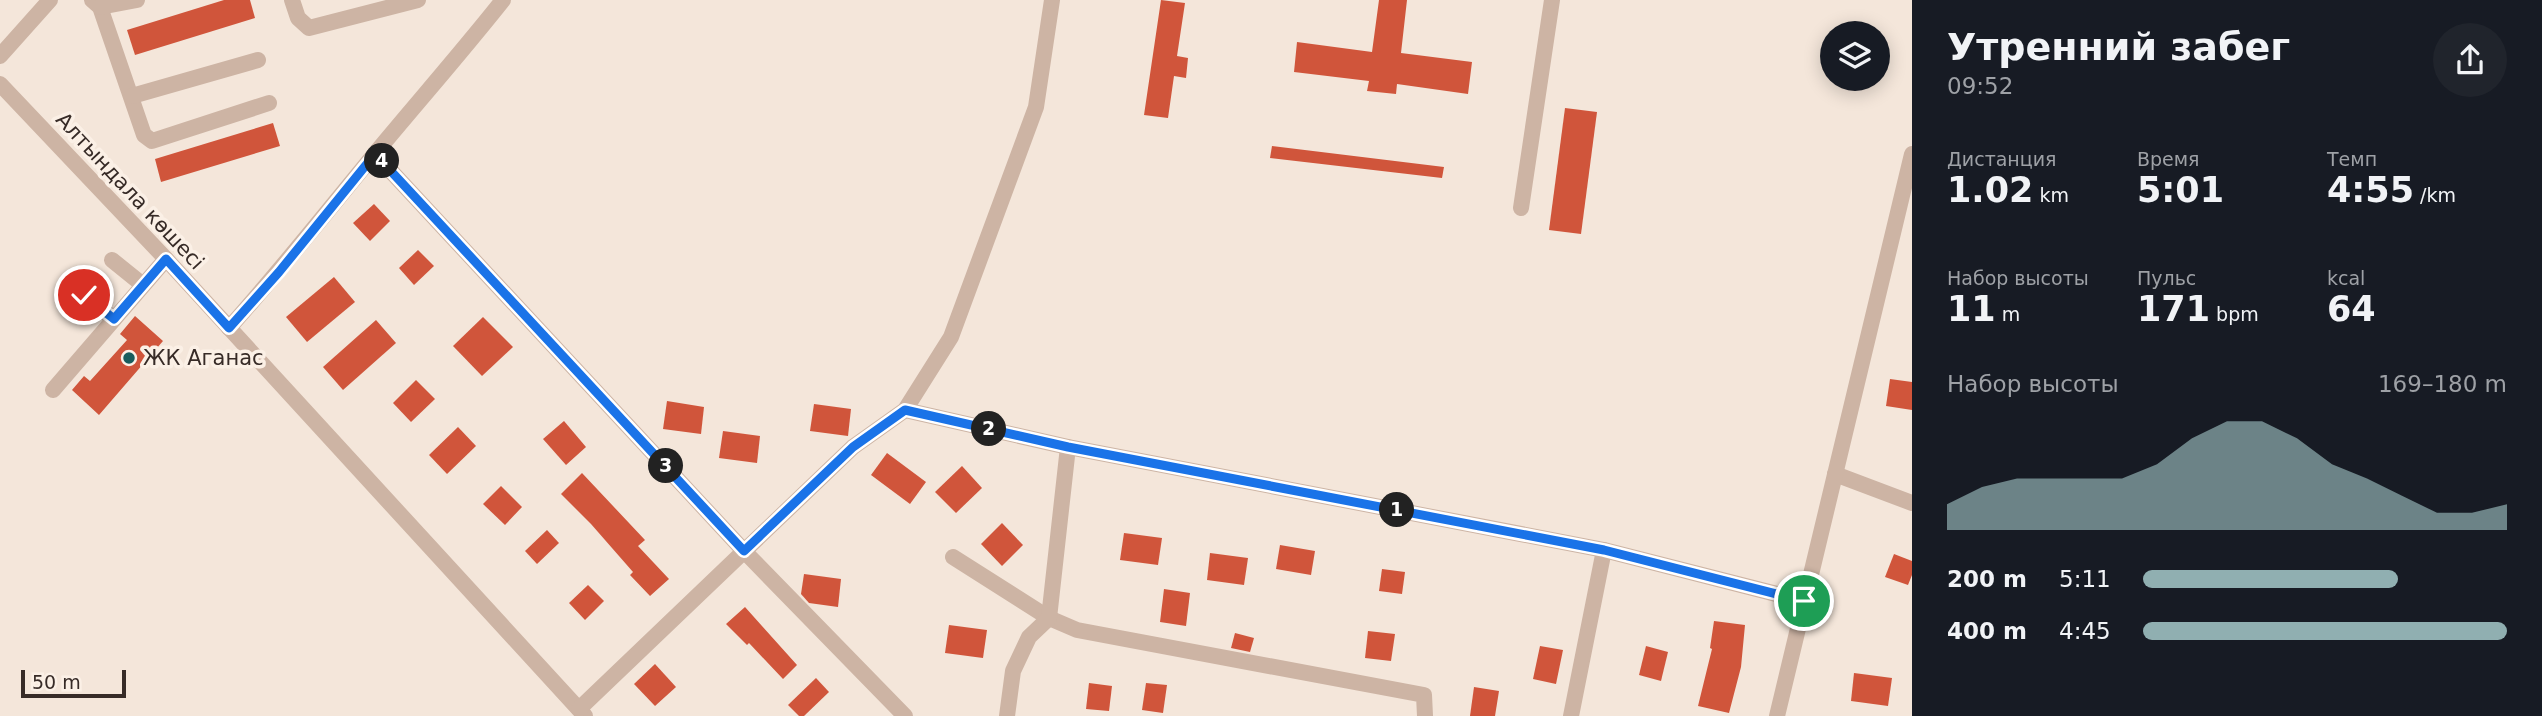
<!DOCTYPE html>
<html lang="ru">
<head>
<meta charset="utf-8">
<style>
  :root { --surface:#171b24; --page:#20242c; --text:#f1f3f6; --muted:#9ea1a6; --accent:#90afb1 }
  body { margin:0; font-family:"DejaVu Sans",sans-serif; background:var(--page); color:var(--text); height:100vh; display:flex; flex-direction:column; font-size:26px; white-space:nowrap }
  * { box-sizing:border-box; margin:0 }
  p { font-size:23px; color:var(--muted) }
  .icon { flex:none; width:38px; height:38px; fill:none; stroke:currentColor; stroke-width:2; stroke-linecap:round; stroke-linejoin:round }
  .map { position:relative; flex:1; overflow:hidden }
  .side { display:flex; flex-direction:column; background:var(--surface); width:630px }
  .side>* { flex:none }
  .buttons { position:absolute; left:1820px; top:21px; display:grid; gap:14px }
  .buttons a { display:grid; place-items:center; width:70px; height:70px; border-radius:50%; background:var(--surface); box-shadow:0 4px 18px #0003; font-size:35px }
  .scale { position:absolute; left:21px; bottom:18px; width:105px; box-sizing:border-box; padding-left:7px; border:4px solid #372b27; border-top:0; font-size:19px; line-height:24px; white-space:nowrap; color:#372b27; -webkit-text-stroke:5px #fbf0e6; paint-order:stroke }
  .pin { position:absolute; display:grid; place-items:center; width:60px; height:60px; color:#fff; margin:-30px; border:4px solid #fff; border-radius:50%; box-shadow:0 2px 7px #0007 }
  .km { position:absolute; width:35px; height:35px; margin:-18px; border-radius:50%; background:#222; color:#fff; font-size:19px; line-height:35px; text-align:center }
  .round { display:grid; place-items:center; flex:none; width:74px; height:74px; border-radius:37px; background:var(--page) }
  .overview { display:flex; align-items:center; justify-content:space-between; height:119px; padding:0 35px }
  h1 { font-size:38px; font-weight:800; line-height:52px }
  .metrics { display:grid; grid-template-columns:repeat(3,1fr); gap:10px; height:119px; padding:7px 35px }
  .metrics div { display:grid; align-content:center }
  .metrics b { font-size:35px; font-weight:800 }
  .metrics small { font-size:19px; font-weight:400 }
  .metrics p { font-size:19px }
  .chart { height:196px; padding:14px 35px }
  .chart p { display:flex; justify-content:space-between }
  .chart svg { width:100%; height:126px; margin-top:7px; fill:var(--accent); opacity:.7 }
  ul { padding:0 35px; list-style:none; font-size:23px }
  li { display:grid; grid-template-columns:112px 84px 1fr; align-items:center; height:52px }
  li i { height:18px; border-radius:9px; background:var(--accent) }
  main { display:flex; flex:1; min-height:0 }
  .map>svg:first-child { display:block }
  .building { fill:#d0553b }
  .lines { fill:none; stroke-linecap:round; stroke-linejoin:round }
  .minor { stroke:#cdb4a4; stroke-width:16 }
  .route-casing { stroke:#fff; stroke-width:14 }
  .route { stroke:#1a73e8; stroke-width:9 }
  .poi-dot { fill:#195c5c; stroke:#fbf0e6; stroke-width:2.5 }
  .labels { text-anchor:middle; stroke-width:7; stroke-linejoin:round; paint-order:stroke }
  .street-label { font-size:21px; fill:#372b27; stroke:#fbf0e6 }
  .poi-label { font-size:21px; fill:#372b27; stroke:#fbf0e6; text-anchor:start }
</style>
</head>
<body>
<main>
<div class="map">
<svg width="1912" height="716" viewBox="0 0 1912 716">
  <rect width="100%" height="100%" fill="#f4e6da"/>
  <g class="building">
    <polygon points="224,0 250,0 255,18 135,55 127,30"/>
    <polygon points="1161,0 1185,3 1177,56 1188,58 1186,78 1174,76 1168,118 1144,115"/>
    <polygon points="1379,0 1407,0 1401,53 1472,62 1468,94 1397,84 1396,94 1367,91 1369,81 1294,72 1297,42 1372,52"/>
    <polygon points="1565,108 1597,112 1581,234 1549,230"/>
    <polygon points="273,123 280,146 161,182 155,159"/>
    <polygon points="1272,146 1444,167 1442,178 1270,158"/>
    <polygon points="374,204 390,221 370,241 353,223"/>
    <polygon points="418,250 434,266 414,285 399,268"/>
    <polygon points="334,277 355,302 307,342 286,317"/>
    <polygon points="135,316 163,341 99,415 72,390 84,376 90,381 127,340 120,334"/>
    <polygon points="483,317 513,347 482,376 453,346"/>
    <polygon points="376,320 396,343 343,390 323,367"/>
    <polygon points="1890,379 1912,382 1912,410 1886,406"/>
    <polygon points="416,380 435,399 411,422 393,403"/>
    <polygon points="667,401 704,407 701,434 663,429"/>
    <polygon points="814,404 851,409 848,436 810,431"/>
    <polygon points="564,421 586,447 566,465 543,439"/>
    <polygon points="458,427 476,446 447,474 429,455"/>
    <polygon points="723,431 760,436 757,463 719,458"/>
    <polygon points="887,453 926,482 910,504 871,475"/>
    <polygon points="962,466 982,488 956,513 935,492"/>
    <polygon points="582,473 645,540 638,546 669,579 650,596 630,575 633,572 591,524 561,494"/>
    <polygon points="501,486 522,507 505,525 483,504"/>
    <polygon points="1002,523 1023,545 1002,566 981,544"/>
    <polygon points="547,530 559,543 537,564 525,551"/>
    <polygon points="1124,533 1162,538 1158,565 1120,560"/>
    <polygon points="1280,545 1315,551 1311,575 1276,569"/>
    <polygon points="1210,553 1248,558 1244,585 1207,580"/>
    <polygon points="1894,554 1912,561 1912,575 1908,585 1885,577"/>
    <polygon points="1382,569 1405,572 1402,594 1379,591"/>
    <polygon points="804,574 841,579 838,607 809,603 801,594"/>
    <polygon points="588,585 604,601 585,620 569,603"/>
    <polygon points="1164,589 1190,593 1186,626 1160,622"/>
    <polygon points="745,607 797,665 783,679 749,643 747,645 726,624"/>
    <polygon points="1714,621 1745,625 1741,667 1729,713 1698,706 1712,649 1710,648"/>
    <polygon points="949,625 987,630 983,658 945,653"/>
    <polygon points="1368,631 1395,634 1391,661 1365,658"/>
    <polygon points="1235,633 1254,638 1250,652 1231,648"/>
    <polygon points="1540,646 1563,650 1556,684 1533,679"/>
    <polygon points="1646,646 1668,652 1661,681 1639,675"/>
    <polygon points="655,664 676,687 655,706 634,684"/>
    <polygon points="1854,673 1892,678 1888,706 1851,701"/>
    <polygon points="816,678 829,692 804,716 799,716 788,705"/>
    <polygon points="1089,683 1112,686 1109,711 1086,709"/>
    <polygon points="1146,683 1167,685 1163,713 1142,710"/>
    <polygon points="1474,687 1499,691 1495,716 1470,716"/>
  </g>
  <g class="lines">
    <g class="minor">
      <polyline points="92,0 100,7 144,135 152,141 269,103"/>
      <polyline points="292,0 298,18 309,28 418,0"/>
      <polyline points="100,7 137,0"/>
      <polyline points="0,56 50,0"/>
      <polyline points="0,84 166,259 585,716"/>
      <polyline points="132,96 258,60"/>
      <polyline points="375,154 744,551 905,716"/>
      <polyline points="1521,208 1552,0"/>
      <polyline points="112,260 143,285"/>
      <polyline points="84,295 114,319"/>
      <path d="M229 328C279 272 325 214 373 156 416 104 461 53 503 0"/>
      <polyline points="53,390 166,259"/>
      <polyline points="905,410 1068,447 1604,550 1804,601"/>
      <polyline points="1835,474 1912,503"/>
      <polyline points="953,557 1049,618 1077,630 1424,695 1425,716"/>
      <polyline points="579,709 853,447 905,410 951,337 1036,107 1052,0"/>
      <polyline points="1007,716 1013,671 1029,637 1049,618 1068,447"/>
      <polyline points="1571,716 1604,550"/>
      <polyline points="1777,716 1912,154"/>
    </g>
  </g>
  <g class="lines">
    <defs>
      <polyline id="route" points="84,295 114,319 166,259 229,328 279,272 375,154 744,551 853,447 905,410 1068,447 1604,550 1804,601"/>
    </defs>
    <use href="#route" class="route-casing"/>
    <use href="#route" class="route"/>
  </g>
  <circle class="poi-dot" cx="129" cy="358" r="7"/>
  <g class="labels">
    <g class="street-label">
      <text transform="translate(130 191) rotate(47)" y="7">Алтындала көшесі</text>
    </g>
    <g class="poi-label">
      <text x="143" y="365">ЖК Аганас</text>
    </g>
  </g>
</svg>
<div class="buttons">
<a><svg class="icon" aria-label="layers" viewBox="0 0 24 24"><path d="M12 4l9 5-9 5-9-5zM3 14l9 5 9-5"/></svg></a>
</div>
<div class="scale">50 m</div>
<div class="pin" style="left:1804px;top:601px;background:#1e9e55"><svg class="icon" aria-label="arrive" viewBox="0 0 24 24"><path d="M6 21V4h12l-3 4 3 4H6"/></svg></div>
<div class="pin" style="left:84px;top:295px;background:#d93025"><svg class="icon" aria-label="check" viewBox="0 0 24 24"><path d="M5 12l5 5 9-10"/></svg></div>
<b class="km" style="left:1397px;top:510px">1</b>
<b class="km" style="left:989px;top:429px">2</b>
<b class="km" style="left:666px;top:466px">3</b>
<b class="km" style="left:382px;top:161px">4</b>
</div>
<section class="side">
<div class="overview"><div><h1>Утренний забег</h1><p>09:52</p></div><a class="round"><svg class="icon" aria-label="share" viewBox="0 0 24 24"><path d="M12 15V3M7 8l5-5 5 5M5 13v7h14v-7"/></svg></a></div>
<div class="metrics">
<div><p>Дистанция</p><b>1.02<small> km</small></b></div>
<div><p>Время</p><b>5:01</b></div>
<div><p>Темп</p><b>4:55<small> /km</small></b></div>
</div>
<div class="metrics">
<div><p>Набор высоты</p><b>11<small> m</small></b></div>
<div><p>Пульс</p><b>171<small> bpm</small></b></div>
<div><p>kcal</p><b>64</b></div>
</div>
<div class="chart"><p><span>Набор высоты</span>169–180 m</p>
<svg viewBox="0 0 160 44" preserveAspectRatio="none"><path d="M0 44V35L10 29L20 26L30 26L40 26L50 26L60 21L70 12L80 6L90 6L100 12L110 21L120 26L130 32L140 38L150 38L160 35V44z"/></svg>
</div>
<ul>
<li><b>200 m</b>5:11<i style="width:70%"></i></li>
<li><b>400 m</b>4:45<i style="width:100%"></i></li>
</ul>
</section>
</main>
</body>
</html>
